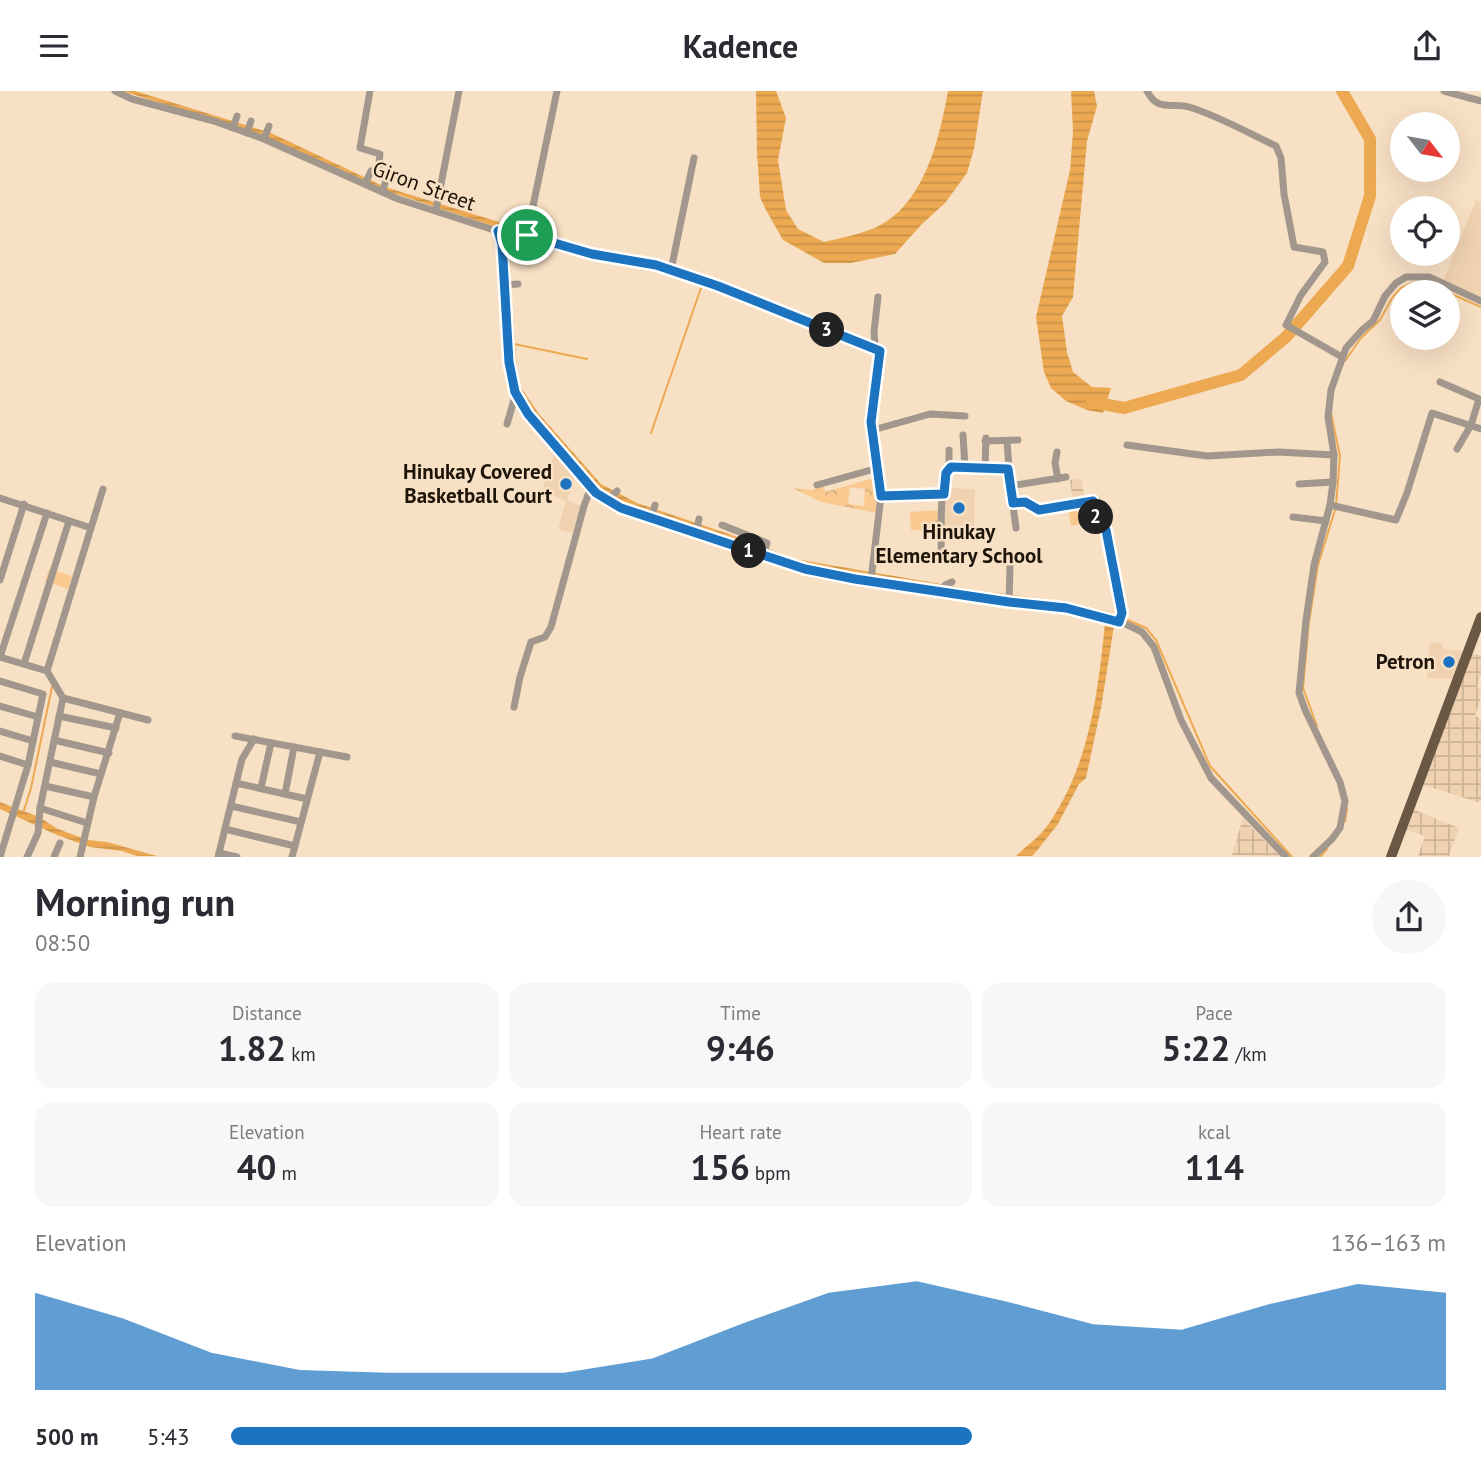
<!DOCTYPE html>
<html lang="en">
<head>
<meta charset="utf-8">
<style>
  :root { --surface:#fff; --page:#f7f7f7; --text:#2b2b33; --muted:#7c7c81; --accent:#1c74c1 }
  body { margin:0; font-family:"PT Sans",sans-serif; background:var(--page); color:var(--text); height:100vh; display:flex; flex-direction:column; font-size:26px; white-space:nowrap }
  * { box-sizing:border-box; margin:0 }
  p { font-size:23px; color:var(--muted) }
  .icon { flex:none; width:38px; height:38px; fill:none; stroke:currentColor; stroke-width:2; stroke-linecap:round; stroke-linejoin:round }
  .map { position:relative; height:766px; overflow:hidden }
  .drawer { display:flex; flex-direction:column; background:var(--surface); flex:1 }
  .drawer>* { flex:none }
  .needle { width:46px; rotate:121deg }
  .buttons { position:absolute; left:1390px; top:21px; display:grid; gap:14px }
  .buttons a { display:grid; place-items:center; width:70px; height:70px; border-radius:50%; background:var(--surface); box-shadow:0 7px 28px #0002; font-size:35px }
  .pin { position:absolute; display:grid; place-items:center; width:60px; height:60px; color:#fff; margin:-30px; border:4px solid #fff; border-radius:50%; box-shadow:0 2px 7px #0007 }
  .km { position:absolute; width:35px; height:35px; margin:-18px; border-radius:50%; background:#222; color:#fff; font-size:19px; line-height:35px; text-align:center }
  .round { display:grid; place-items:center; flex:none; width:74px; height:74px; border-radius:37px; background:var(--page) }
  .headline { display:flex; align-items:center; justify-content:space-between; height:119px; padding:0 35px }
  h1 { font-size:38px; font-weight:800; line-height:52px }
  .figures { display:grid; grid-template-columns:repeat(3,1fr); gap:10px; height:119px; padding:7px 35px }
  .figures div { display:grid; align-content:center; border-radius:18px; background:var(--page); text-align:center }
  .figures b { font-size:35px; font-weight:800 }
  .figures small { font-size:19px; font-weight:400 }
  .figures p { font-size:19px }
  .chart { height:196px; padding:14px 35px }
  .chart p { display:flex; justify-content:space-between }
  .chart svg { width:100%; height:126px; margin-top:7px; fill:var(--accent); opacity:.7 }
  ul { padding:0 35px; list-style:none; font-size:23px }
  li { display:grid; grid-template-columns:112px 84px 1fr; align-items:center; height:52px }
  li i { height:18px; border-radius:9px; background:var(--accent) }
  header { display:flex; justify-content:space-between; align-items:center; height:91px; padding:0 35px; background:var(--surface); font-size:32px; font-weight:800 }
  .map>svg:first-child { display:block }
  .built { fill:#f0d2b1 }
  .industrial { fill:url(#industrial-grid) }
  .forest { fill:url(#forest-crowns); fill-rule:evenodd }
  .pitch { fill:#f9c990 }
  .water { fill:url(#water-rules) }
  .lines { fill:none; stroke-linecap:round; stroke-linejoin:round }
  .stream { stroke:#eca952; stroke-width:2 }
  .river { stroke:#eca952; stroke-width:12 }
  .minor { stroke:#a2978c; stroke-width:7 }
  .major { stroke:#6a5844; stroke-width:10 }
  .route-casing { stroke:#fff; stroke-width:14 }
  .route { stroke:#1c74c1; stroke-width:9 }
  .poi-dot { fill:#1c74c1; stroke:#f8e0c4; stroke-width:2.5 }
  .labels { text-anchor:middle; stroke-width:5; stroke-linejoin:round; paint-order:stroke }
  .street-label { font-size:21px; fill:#1d140a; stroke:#f8e0c4 }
  .poi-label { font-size:21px; font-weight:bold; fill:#1d140a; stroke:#f8e0c4; text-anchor:end }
</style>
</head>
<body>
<header><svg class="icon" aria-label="menu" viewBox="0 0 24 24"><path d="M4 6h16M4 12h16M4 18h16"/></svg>Kadence<svg class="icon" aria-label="share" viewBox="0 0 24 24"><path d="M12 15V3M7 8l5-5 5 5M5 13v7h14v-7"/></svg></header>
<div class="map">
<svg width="1481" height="766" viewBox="0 0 1481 766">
  <defs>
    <pattern id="industrial-grid" width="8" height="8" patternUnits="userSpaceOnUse" patternTransform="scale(1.75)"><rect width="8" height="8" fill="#f0d2b1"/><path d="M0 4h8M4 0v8" fill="none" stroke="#cdb397"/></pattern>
    <pattern id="forest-crowns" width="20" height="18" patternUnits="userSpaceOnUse" patternTransform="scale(1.75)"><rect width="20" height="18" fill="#f9c990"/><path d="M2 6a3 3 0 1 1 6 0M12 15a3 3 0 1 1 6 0" fill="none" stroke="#d5ac7b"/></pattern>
    <pattern id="water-rules" width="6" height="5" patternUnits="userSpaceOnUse" patternTransform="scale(1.75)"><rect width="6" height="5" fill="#eca952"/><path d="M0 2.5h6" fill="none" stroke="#ca9146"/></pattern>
  </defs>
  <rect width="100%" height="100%" fill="#f8e0c4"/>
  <g class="built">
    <polygon points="1476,109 1481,111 1481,208 1443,190"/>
    <polygon points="556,357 576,383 567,409 581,415 572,442 558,438 566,410 542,400"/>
    <polygon points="945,397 975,398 974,438 944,437"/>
    <polygon points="1430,551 1442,552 1442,558 1465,560 1454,588 1427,587"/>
  </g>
  <g class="industrial">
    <polygon points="1081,387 1085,408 1073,410 1070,389"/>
    <polygon points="1471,562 1481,565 1481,584 1477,596 1481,598 1481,606 1475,625 1481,627 1481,712 1423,694"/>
    <polygon points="1414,719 1459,737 1449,765 1418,765 1425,745 1407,739"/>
    <polygon points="1243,727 1252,737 1280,765 1232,764"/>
  </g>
  <g class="forest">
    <path d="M874 387 877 422 821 411 793 397 812 399 824 395 825 401ZM850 396 865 398 864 415 848 413Z"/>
    <polygon points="942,419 941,440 911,439 910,421"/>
  </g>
  <g class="pitch">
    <polygon points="1085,414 1087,432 1071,435 1068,416"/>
    <polygon points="49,478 72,485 68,498 45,490"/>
  </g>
  <g class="water">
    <polygon points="122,0 135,0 271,42 385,96 509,134 511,195 518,292 539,323 601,393 637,412 729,443 795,468 976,499 1069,511 1114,522 1117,523 1116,526 1065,514 816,478 784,470 619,415 601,403 538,330 517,296 502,138 387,100 251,40"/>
    <path d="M756 0H776L786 27 778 69 786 119 798 138 824 151C840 147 857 144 872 138 924 117 939 49 948 0H983L974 58 967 82 945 112 921 134 895 163 851 172H824L783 149 766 119 760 106 757 62Z"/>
    <polygon points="1071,0 1094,0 1097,15 1087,50 1073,206 1062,225 1067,261 1073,281 1092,296 1111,297 1103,322 1087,319 1066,310 1051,297 1044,281 1036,226 1070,79 1073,41"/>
    <path d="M1105 532 1114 535 1101 617 1086 687 1079 693 1058 733 1035 762 1032 765H1016C1027 754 1041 745 1050 731 1090 671 1098 601 1105 532Z"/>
    <polygon points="0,711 39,726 58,738 88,749 107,751 157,765 137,765 122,760 90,756 57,744 0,718"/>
  </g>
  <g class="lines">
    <g class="stream">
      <polyline points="1447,201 1481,216"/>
      <polyline points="514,253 587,268"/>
      <polyline points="1345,270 1361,247 1380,229 1392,207 1401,197 1412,192 1428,191 1447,201"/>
      <polyline points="1331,322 1340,365 1336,414"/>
      <polyline points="651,342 702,194"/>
      <polyline points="1123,527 1146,537 1156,549 1210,675 1292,766"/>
      <polyline points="1317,635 1303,597 1309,531 1318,474 1335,419"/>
      <polyline points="24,719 31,697 52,596"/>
      <polyline points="1345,730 1347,718"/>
      <polyline points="1320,766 1327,758"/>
    </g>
    <polyline class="river" points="1092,311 1124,317 1241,284 1286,246 1348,175 1370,105 1370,48 1342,0"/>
    <g class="minor">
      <polyline points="115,0 132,8 214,30 264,48 398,108 497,140 502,153 511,282 515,301 528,323 596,402 616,415 805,478 1009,511 1066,517 1111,527 1130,535 1142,541 1154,556 1181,629 1211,687 1286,766"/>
      <polyline points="370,0 360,57 380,63 378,80 387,87 382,101"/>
      <path d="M1147 0C1158 22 1172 11 1189 16 1219 25 1248 42 1276 55L1281 67 1284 103 1294 156 1323 161 1325 171 1301 204 1286 234 1342 266"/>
      <polyline points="1444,0 1481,10"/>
      <polyline points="233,37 237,25"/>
      <polyline points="247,42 251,30"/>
      <polyline points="264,48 269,35"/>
      <polyline points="365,93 371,80"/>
      <polyline points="436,119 459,0"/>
      <polyline points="497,140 513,140 592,163 656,174 718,195 880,260"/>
      <polyline points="527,144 557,0"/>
      <polyline points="671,179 694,67"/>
      <polyline points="505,194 518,193"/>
      <polyline points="1440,291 1479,308 1471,334 1457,358"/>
      <polyline points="507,333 516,302"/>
      <polyline points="873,339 930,323 965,325"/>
      <polyline points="963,344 965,376"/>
      <polyline points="985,350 1018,349"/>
      <polyline points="1007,350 1009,377"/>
      <polyline points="1127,354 1207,365 1278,361 1334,364"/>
      <polyline points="1057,361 1055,372 1058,388"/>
      <polyline points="985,377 986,347"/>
      <polyline points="949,379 949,359"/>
      <polyline points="1299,393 1333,391"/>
      <polyline points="817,394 878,377"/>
      <polyline points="1010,395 1066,386"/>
      <polyline points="103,398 47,580 63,607 148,629"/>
      <polyline points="881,405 944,403"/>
      <polyline points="0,407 91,437"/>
      <polyline points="607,410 617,400"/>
      <polyline points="1093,410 1096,425 1106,439 1122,522 1119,531"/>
      <polyline points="1013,412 1025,411 1039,419 1097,409"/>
      <polyline points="1330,414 1396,429 1407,402 1432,322 1481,338"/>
      <polyline points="1293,426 1326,430"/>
      <polyline points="651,428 655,414"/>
      <polyline points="722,434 767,452 763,465"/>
      <polyline points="696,443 699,428"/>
      <path d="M941 462C942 441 938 391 951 376L1008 378 1016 437"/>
      <polyline points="0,489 24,413"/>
      <polyline points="871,489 881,405 871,331 881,265 875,254 874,241 878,206"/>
      <polyline points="945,501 945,494 952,491"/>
      <polyline points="1009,511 1010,475"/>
      <polyline points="0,566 47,422"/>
      <polyline points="0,566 47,580"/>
      <polyline points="24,573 69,430"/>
      <polyline points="0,590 43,603 28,674 0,766"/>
      <polyline points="0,615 38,626"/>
      <polyline points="514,616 520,586 531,551 545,546 551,536 584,415 591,396"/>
      <polyline points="59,625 116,637"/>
      <polyline points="0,640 33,650"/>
      <polyline points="235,645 347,666"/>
      <polyline points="54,649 109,662"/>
      <polyline points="0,665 28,674"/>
      <polyline points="50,671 101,683"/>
      <polyline points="236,692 307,708"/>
      <polyline points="45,695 94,706"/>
      <polyline points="261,697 271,652"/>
      <polyline points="285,703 294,656"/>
      <polyline points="231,715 301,731"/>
      <polyline points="40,717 87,732"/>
      <polyline points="225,738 295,755"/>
      <polyline points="219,762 237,766"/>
      <polyline points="27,766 38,742 40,717 63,607"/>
      <polyline points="54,766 60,752"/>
      <polyline points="80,766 94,706 120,622"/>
      <polyline points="218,766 242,668 254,648"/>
      <polyline points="292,766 320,661"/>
      <polyline points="1313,766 1332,748 1340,737 1345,710 1340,691 1306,621 1299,602 1306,529 1314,474 1330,414 1333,391 1334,364 1328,326 1331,299 1346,257 1362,239 1373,230 1385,205 1396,192 1406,186 1429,186 1481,210"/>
    </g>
    <polyline class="major" points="1391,766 1481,526"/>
  </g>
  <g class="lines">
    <defs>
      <polygon id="route" points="498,140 513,140 592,163 656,174 718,195 880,260 871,331 881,405 944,403 946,382 951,376 1008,378 1013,412 1025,411 1039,419 1093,410 1096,425 1106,439 1122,522 1119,531 1066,517 1009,511 855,488 805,478 621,417 596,402 528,323 515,301 509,271 502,153"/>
    </defs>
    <use href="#route" class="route-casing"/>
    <use href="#route" class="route"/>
  </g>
  <g class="poi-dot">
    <circle cx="566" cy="393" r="7"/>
    <circle cx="959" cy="417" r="7"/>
    <circle cx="1449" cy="571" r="7"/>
  </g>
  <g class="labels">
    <g class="street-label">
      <text transform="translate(424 95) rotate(20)" y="7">Giron Street</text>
    </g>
    <g class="poi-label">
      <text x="552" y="388">Hinukay Covered<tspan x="552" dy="24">Basketball Court</tspan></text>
      <text x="959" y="448" text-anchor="middle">Hinukay<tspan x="959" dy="24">Elementary School</tspan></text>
      <text x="1435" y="578">Petron</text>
    </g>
  </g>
</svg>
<div class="buttons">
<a><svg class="needle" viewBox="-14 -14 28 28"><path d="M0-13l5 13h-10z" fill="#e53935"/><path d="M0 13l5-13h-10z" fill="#7c7c81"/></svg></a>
<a><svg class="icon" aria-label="locate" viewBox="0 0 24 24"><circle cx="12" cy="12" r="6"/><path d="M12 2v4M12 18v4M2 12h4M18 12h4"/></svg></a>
<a><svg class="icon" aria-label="layers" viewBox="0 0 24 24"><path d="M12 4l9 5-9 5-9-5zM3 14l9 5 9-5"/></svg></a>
</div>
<div class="pin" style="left:527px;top:144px;background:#1e9e55"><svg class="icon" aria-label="arrive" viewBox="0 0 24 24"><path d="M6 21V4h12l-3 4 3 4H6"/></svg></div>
<b class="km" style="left:749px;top:460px">1</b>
<b class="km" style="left:1096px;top:426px">2</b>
<b class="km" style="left:827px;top:239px">3</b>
</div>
<section class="drawer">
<div class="headline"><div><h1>Morning run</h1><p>08:50</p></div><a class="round"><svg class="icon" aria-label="share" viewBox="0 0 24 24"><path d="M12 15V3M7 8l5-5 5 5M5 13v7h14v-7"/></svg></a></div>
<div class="figures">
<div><p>Distance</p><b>1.82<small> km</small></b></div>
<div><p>Time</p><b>9:46</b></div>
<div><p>Pace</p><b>5:22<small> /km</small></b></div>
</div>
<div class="figures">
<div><p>Elevation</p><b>40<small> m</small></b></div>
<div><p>Heart rate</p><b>156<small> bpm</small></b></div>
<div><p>kcal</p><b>114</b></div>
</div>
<div class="chart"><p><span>Elevation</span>136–163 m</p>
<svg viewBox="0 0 160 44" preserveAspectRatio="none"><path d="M0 44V10L10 19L20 31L30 37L40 38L50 38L60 38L70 33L80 21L90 10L100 6L110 13L120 21L130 23L140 14L150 7L160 10V44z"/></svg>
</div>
<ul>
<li><b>500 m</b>5:43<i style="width:61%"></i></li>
</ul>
</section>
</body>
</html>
